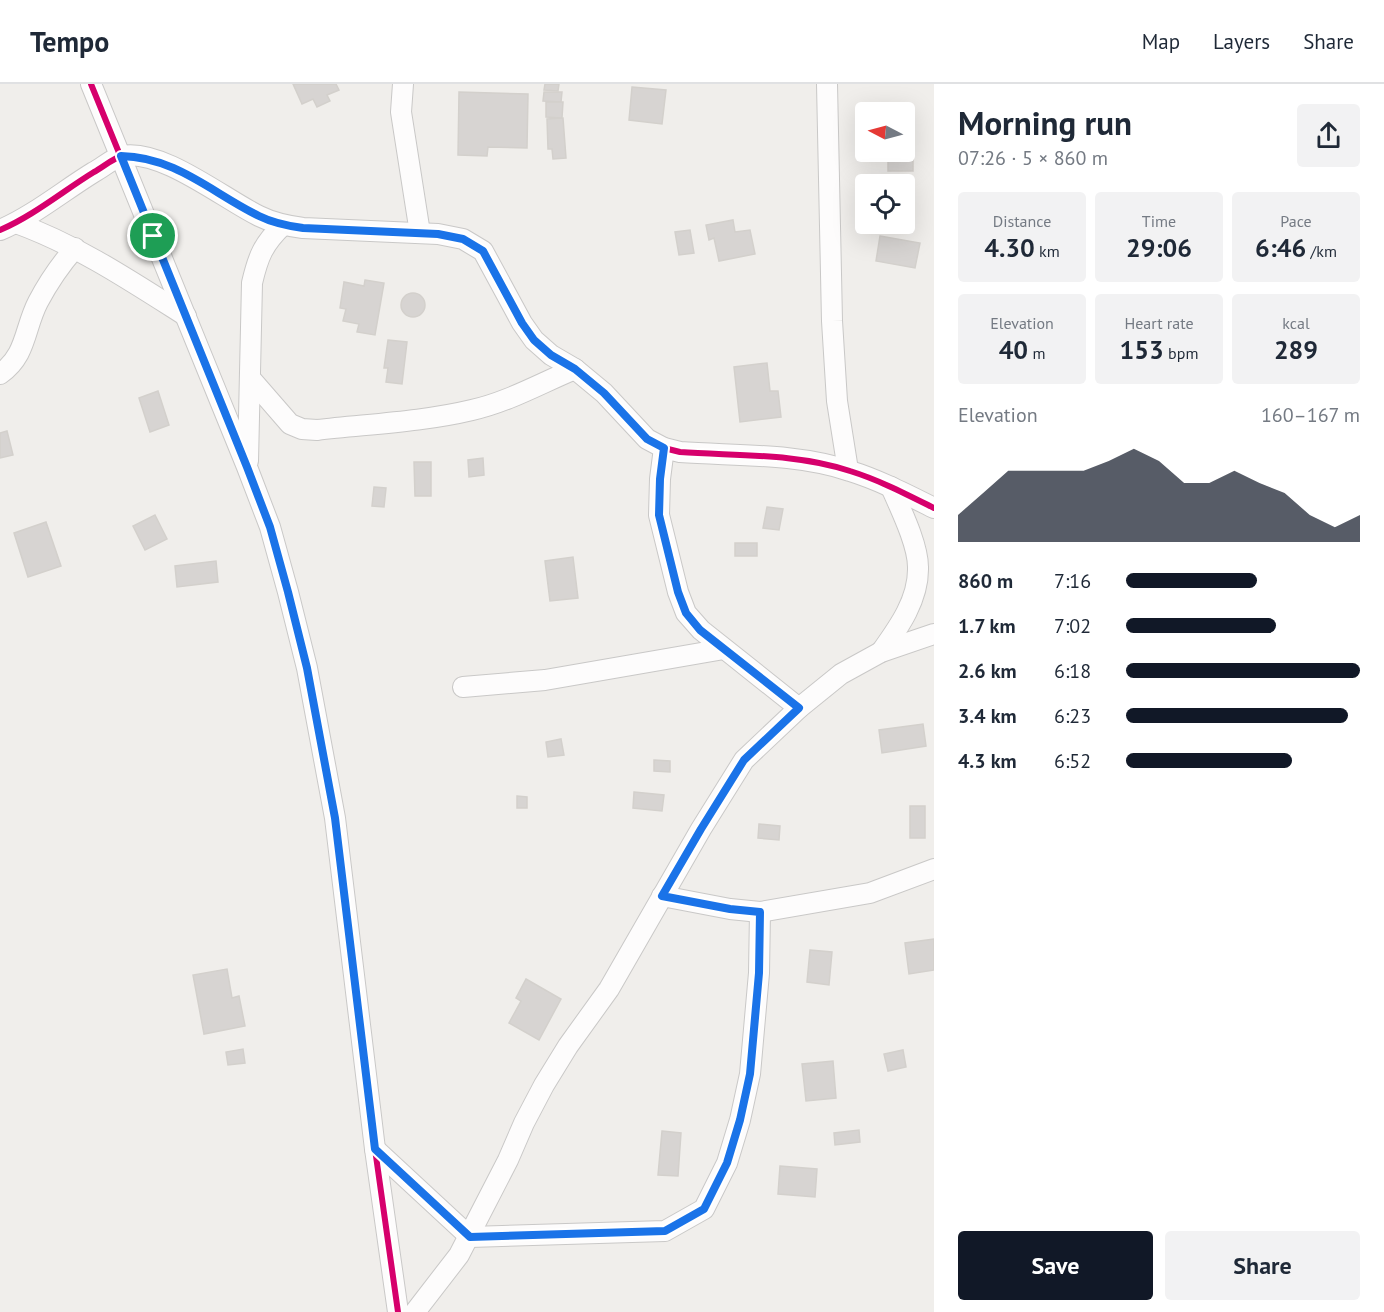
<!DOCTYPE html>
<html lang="en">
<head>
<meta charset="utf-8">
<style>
  :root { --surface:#fff; --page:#f2f2f3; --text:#1f2937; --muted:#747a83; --line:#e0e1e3; --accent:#111827 }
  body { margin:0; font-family:"PT Sans",sans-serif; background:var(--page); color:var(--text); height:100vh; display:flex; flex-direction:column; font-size:22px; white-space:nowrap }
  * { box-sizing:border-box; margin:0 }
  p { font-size:20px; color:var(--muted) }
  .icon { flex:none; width:33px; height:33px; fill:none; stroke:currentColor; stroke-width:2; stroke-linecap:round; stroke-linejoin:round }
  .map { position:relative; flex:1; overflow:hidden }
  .panel { display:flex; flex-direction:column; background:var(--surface); width:450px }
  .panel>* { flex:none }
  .needle { width:39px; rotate:276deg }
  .fabs { position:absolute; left:855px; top:18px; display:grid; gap:12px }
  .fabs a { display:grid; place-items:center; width:60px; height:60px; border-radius:6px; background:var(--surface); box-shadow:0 6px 24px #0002; font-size:30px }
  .pin { position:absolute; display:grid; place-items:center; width:51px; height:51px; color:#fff; margin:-26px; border:3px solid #fff; border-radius:50%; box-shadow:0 2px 6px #0007 }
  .round { display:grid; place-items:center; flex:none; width:63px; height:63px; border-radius:6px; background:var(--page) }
  .overview { display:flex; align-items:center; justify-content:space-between; height:102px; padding:0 24px }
  h1 { font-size:33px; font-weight:600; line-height:45px }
  .figures { display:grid; grid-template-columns:repeat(3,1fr); gap:9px; height:102px; padding:6px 24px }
  .figures div { display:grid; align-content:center; border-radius:6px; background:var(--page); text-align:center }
  .figures b { font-size:26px; font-weight:600 }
  .figures small { font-size:16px; font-weight:400 }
  .figures p { font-size:16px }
  .chart { height:168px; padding:12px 24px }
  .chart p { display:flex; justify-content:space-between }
  .chart svg { width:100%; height:108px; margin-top:6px; fill:var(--accent); opacity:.7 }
  .primary-button { display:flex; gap:12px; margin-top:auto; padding:12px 24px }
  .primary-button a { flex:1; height:69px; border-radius:6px; background:var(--accent); color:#fff; font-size:24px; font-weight:600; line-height:69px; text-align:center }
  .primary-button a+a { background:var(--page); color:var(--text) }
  ul { padding:0 24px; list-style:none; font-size:20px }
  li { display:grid; grid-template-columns:96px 72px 1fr; align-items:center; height:45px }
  li i { height:15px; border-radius:8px; background:var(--accent) }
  header { display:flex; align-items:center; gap:36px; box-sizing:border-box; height:84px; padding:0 30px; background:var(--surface); border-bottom:2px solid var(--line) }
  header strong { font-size:28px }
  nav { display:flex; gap:33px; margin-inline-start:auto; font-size:21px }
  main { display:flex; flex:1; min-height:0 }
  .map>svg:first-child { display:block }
  .building { fill:#d7d4d2; stroke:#d3d0cc; stroke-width:1.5 }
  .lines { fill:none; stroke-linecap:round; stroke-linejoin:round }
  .street-casing { stroke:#c9c8c7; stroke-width:22 }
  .street { stroke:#fdfcfc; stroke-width:20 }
  .cycleway-casing { stroke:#fff; stroke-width:10 }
  .cycleway { stroke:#d6006c; stroke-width:6 }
  .route-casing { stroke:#fff; stroke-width:12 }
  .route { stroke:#1a73e8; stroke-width:8 }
</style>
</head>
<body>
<header>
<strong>Tempo</strong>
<nav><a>Map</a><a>Layers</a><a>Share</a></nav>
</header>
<main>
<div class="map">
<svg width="934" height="1228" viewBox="0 0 934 1228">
  <rect width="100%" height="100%" fill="#f0eeeb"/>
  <g class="building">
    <polygon points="293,0 336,0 339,6 327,11 330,17 317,23 313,15 302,20"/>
    <polygon points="545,0 559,0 558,7 544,6"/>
    <polygon points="632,3 666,6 662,40 629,36"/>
    <polygon points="459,8 528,10 527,64 488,63 487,72 458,71"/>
    <polygon points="544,8 562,8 561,18 543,17"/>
    <polygon points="546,18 563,18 562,34 546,33"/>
    <polygon points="563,34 566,74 553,75 552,65 548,65 547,35"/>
    <polygon points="904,52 913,53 913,87 888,87 888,68 904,68"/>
    <polygon points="733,136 735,148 750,146 755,170 719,177 714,154 709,156 706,141"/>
    <polygon points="690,146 694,169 679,171 675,148"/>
    <polygon points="880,152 920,159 915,184 876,177"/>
    <polygon points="365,196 384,199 375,251 357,248 359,240 343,237 346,225 340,224 344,198 364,202"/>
    <circle cx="413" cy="221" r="12"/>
    <polygon points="388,256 407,258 402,300 386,298 388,284 384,284"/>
    <polygon points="767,279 770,307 778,307 781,333 740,338 734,283"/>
    <polygon points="158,307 169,341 150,348 139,314"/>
    <polygon points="7,347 13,371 0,374 0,349"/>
    <polygon points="483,374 484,391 469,393 468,376"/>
    <polygon points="414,378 431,378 431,412 415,412"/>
    <polygon points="374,403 386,404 384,423 372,422"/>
    <polygon points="767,423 783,425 779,446 763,444"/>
    <polygon points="155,431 167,455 145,466 133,442"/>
    <polygon points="46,438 61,482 28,493 14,449"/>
    <rect x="735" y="459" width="22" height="13"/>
    <polygon points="573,473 578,514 550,517 545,477"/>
    <polygon points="216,477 218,498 177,503 175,482"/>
    <polygon points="923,640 926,662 882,669 879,646"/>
    <polygon points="561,655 564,671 548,673 546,658"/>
    <polygon points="654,676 670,677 670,688 654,687"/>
    <polygon points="634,708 664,711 662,727 633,724"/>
    <polygon points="517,712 527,713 527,724 517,724"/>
    <rect x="910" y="722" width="15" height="32"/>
    <polygon points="759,740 780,742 779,756 758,754"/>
    <polygon points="934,855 934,886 909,890 905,859"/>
    <polygon points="810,866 832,868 829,901 807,898"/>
    <polygon points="227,885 232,914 239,912 245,942 204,950 193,891"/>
    <polygon points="526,895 561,915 539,956 509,939 521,917 516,914"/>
    <polygon points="243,965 245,979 228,981 226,968"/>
    <polygon points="903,966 906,983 888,987 884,970"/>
    <polygon points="833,977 836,1014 806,1017 802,980"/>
    <polygon points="859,1046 860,1058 835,1061 834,1049"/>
    <polygon points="662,1047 681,1049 678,1092 658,1091"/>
    <polygon points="780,1082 817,1085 815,1113 778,1110"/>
  </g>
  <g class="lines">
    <defs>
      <g id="street">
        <polyline points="91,0 247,383 270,443 288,508 307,584 335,734 375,1065 398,1228"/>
        <polyline points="403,0 401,28 420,149"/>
        <polyline points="827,0 832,237 837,317 848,386"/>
        <path d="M16 139C77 161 131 197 186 232"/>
        <path d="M0 146C33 132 63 107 94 88 102 84 113 74 122 72 161 64 224 115 259 132 273 139 288 142 303 144L438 150 463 155 483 167 522 239 534 256 551 271 575 285 604 309 647 355 664 364 680 368C736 372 797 369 850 387 879 396 906 410 934 424"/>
        <path d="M0 290C27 271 24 245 38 218 48 199 61 180 75 164"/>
        <path d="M250 294 290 340 302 345 317 346C368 340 422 338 472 326 508 318 541 299 575 285"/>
        <polyline points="664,364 660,395 659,431 678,508 686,529 701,546 799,624"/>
        <path d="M248 377 252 199C258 173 263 160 283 141"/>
        <path d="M881 568C899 543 919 515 918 483 918 460 900 424 891 403"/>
        <polyline points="463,603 545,596 724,565"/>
        <polyline points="662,812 730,825 760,828 870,809 934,785"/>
        <polyline points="375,1065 470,1153 665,1147 704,1125 727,1079 740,1036 750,990 759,889 760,828"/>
        <polyline points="415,1228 459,1171 508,1076 524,1039 544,1001 568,962 609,905 701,745 744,676 799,624 841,590 881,568 934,550"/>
      </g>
    </defs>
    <use href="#street" class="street-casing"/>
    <use href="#street" class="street"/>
    <defs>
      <g id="cycleway">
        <polyline points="91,0 247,383 270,443 288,508 307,584 335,734 375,1065 398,1228"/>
        <path d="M0 146C33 132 63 107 94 88 102 84 113 74 122 72 161 64 224 115 259 132 273 139 288 142 303 144L438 150 463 155 483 167 522 239 534 256 551 271 575 285 604 309 647 355 664 364 680 368C736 372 797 369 850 387 879 396 906 410 934 424"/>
      </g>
    </defs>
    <use href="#cycleway" class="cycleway-casing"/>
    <use href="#cycleway" class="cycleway"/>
  </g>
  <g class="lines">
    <defs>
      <path id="route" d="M121 72C176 73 212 109 259 132 273 139 288 142 303 144L438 150 463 155 483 167 522 239 534 256 551 271 575 285 604 309 647 355 664 364 660 395 659 431 678 508 686 529 700 546 799 624 744 676 701 745 662 812 730 825 760 828 759 889 750 990 740 1036 727 1079 704 1125 665 1147 470 1153 375 1065 335 734 307 584 288 508 270 443 247 383Z"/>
    </defs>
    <use href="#route" class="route-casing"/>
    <use href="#route" class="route"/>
  </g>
</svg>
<div class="fabs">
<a><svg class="needle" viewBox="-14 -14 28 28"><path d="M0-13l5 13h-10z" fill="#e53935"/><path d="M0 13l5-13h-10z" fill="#747a83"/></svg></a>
<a><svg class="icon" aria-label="locate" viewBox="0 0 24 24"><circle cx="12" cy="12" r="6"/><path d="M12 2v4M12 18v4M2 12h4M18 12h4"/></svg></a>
</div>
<div class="pin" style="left:153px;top:152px;background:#1e9e55"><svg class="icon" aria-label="arrive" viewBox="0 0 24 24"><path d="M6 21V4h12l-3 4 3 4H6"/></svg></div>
</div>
<section class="panel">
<div class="overview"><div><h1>Morning run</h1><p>07:26 · 5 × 860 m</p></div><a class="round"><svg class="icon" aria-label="share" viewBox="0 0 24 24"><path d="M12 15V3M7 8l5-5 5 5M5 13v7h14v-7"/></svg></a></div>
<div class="figures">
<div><p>Distance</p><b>4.30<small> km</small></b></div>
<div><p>Time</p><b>29:06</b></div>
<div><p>Pace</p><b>6:46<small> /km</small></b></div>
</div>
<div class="figures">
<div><p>Elevation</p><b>40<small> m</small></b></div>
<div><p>Heart rate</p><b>153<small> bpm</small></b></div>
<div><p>kcal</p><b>289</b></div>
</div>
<div class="chart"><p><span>Elevation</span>160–167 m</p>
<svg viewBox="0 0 160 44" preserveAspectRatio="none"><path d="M0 44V33L10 24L20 15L30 15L40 15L50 15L60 11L70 6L80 11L90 20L100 20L110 15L120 20L130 24L140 33L150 38L160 33V44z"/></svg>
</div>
<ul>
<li><b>860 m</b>7:16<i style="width:56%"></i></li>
<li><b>1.7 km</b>7:02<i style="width:64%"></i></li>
<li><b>2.6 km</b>6:18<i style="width:100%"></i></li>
<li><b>3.4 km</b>6:23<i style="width:95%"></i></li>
<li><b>4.3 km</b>6:52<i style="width:71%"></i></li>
</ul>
<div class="primary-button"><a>Save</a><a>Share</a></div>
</section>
</main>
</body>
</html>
